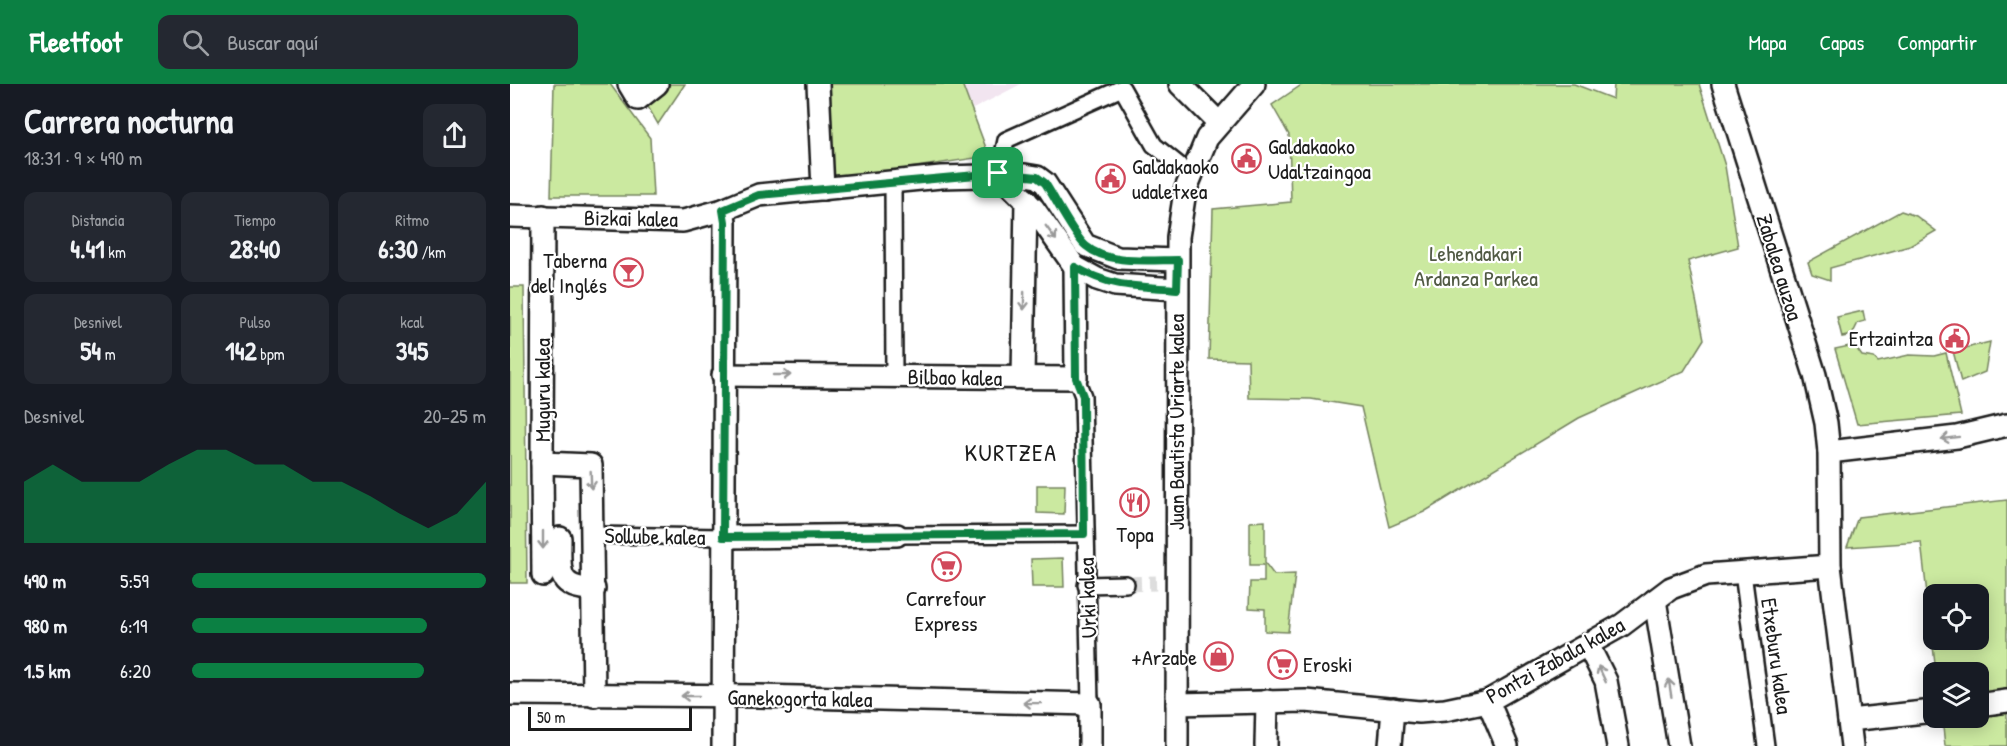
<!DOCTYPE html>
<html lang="es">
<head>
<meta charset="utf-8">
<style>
  :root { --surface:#171b24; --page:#242831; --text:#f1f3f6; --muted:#9ea1a6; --accent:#0b8043 }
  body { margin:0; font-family:"Patrick Hand",sans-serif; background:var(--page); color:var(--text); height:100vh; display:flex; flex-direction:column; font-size:22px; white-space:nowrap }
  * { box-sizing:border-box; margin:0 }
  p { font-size:20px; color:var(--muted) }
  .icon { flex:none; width:33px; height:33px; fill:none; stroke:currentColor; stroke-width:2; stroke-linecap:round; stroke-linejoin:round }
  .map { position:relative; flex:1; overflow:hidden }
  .panel { display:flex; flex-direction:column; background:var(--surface); width:510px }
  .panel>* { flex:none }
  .tools { position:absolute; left:1413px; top:500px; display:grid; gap:12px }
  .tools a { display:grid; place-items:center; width:66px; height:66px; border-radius:12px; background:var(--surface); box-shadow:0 3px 15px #0003; font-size:30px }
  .scale { position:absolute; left:18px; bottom:15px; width:164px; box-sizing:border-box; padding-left:6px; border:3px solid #1c1c1c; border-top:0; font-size:16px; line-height:21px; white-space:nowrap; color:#1c1c1c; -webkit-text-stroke:4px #fff; paint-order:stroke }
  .pin { position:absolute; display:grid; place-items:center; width:51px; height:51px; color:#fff; margin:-26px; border-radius:12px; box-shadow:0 3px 9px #0006 }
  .round { display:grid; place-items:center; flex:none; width:63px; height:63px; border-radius:12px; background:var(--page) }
  .summary { display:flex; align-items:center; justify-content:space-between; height:102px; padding:0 24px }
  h1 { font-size:33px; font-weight:800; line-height:45px }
  .stats { display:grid; grid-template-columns:repeat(3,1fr); gap:9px; height:102px; padding:6px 24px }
  .stats div { display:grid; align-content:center; border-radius:12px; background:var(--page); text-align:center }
  .stats b { font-size:26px; font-weight:800 }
  .stats small { font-size:16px; font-weight:400 }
  .stats p { font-size:16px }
  .chart { height:168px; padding:12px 24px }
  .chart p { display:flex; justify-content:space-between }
  .chart svg { width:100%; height:108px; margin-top:6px; fill:var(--accent); opacity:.7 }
  ul { padding:0 24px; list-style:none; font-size:20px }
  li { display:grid; grid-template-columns:96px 72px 1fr; align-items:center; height:45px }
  li i { height:15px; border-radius:8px; background:var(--accent) }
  header { display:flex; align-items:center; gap:36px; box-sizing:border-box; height:84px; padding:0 30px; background:var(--accent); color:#fff }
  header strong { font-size:28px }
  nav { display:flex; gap:33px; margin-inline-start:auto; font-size:21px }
  .search { width:420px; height:54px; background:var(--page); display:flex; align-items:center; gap:15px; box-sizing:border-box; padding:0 21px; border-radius:12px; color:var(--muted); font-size:22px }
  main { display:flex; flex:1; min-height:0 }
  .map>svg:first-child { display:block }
  .built { fill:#f2e5f0 }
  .green { fill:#cbe9a0; stroke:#74825e; stroke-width:1.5; fill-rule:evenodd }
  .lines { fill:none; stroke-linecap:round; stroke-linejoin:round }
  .pedestrian-tunnel { stroke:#ddd; stroke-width:15; stroke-dasharray:15 8; stroke-linecap:butt }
  .pedestrian-casing { stroke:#1c1c1c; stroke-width:20 }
  .minor-casing { stroke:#1c1c1c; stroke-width:26 }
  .pedestrian { stroke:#fff; stroke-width:15 }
  .minor { stroke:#fff; stroke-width:21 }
  .oneway { stroke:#999 }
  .route-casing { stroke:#fff; stroke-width:12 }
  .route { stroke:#0b8043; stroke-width:8 }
  .labels { text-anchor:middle; stroke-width:4.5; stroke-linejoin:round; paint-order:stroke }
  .poi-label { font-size:22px; fill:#1c1c1c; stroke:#fff; text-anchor:start }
  .street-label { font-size:22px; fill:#1c1c1c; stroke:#fff }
  .park-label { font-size:22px; fill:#515a44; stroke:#fff }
  .neighbourhood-label { font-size:24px; letter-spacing:1.5px; fill:#1c1c1c; stroke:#fff }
</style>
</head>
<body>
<header>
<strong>Fleetfoot</strong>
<div class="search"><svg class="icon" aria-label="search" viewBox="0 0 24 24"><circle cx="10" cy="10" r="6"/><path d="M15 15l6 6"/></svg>Buscar aquí</div>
<nav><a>Mapa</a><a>Capas</a><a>Compartir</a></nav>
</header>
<main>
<section class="panel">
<div class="summary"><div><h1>Carrera nocturna</h1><p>18:31 · 9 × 490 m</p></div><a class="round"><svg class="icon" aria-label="share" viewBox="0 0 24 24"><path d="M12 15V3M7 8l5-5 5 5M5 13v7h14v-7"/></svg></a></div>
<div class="stats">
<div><p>Distancia</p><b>4.41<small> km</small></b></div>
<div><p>Tiempo</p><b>28:40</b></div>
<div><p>Ritmo</p><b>6:30<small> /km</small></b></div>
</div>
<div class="stats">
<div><p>Desnivel</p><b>54<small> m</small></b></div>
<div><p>Pulso</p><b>142<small> bpm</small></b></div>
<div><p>kcal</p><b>345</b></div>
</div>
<div class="chart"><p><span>Desnivel</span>20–25 m</p>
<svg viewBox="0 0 160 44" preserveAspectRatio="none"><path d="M0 44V19L10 12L20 19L30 19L40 19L50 12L60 6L70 6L80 12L90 12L100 19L110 19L120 25L130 32L140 38L150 32L160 19V44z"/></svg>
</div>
<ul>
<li><b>490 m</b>5:59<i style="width:100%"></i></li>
<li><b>980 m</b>6:19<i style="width:80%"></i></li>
<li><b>1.5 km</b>6:20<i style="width:79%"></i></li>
</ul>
</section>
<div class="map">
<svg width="1497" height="662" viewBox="0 0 1497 662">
  <rect width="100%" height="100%" fill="#fff"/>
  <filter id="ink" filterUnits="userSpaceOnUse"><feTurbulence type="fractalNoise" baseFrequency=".0167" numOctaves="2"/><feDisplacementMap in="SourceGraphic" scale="12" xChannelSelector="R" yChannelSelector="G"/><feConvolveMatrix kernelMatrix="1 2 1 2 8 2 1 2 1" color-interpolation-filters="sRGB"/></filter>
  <g filter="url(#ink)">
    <polygon class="built" points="451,0 511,0 463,25"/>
    <g class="green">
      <polygon points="44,0 100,0 140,54 143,112 41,112"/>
      <polygon points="125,0 175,0 148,40"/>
      <polygon points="316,0 452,0 479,72 319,96"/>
      <polygon points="793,0 1064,0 1103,15 1104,0 1189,0 1215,82 1228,163 1178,177 1194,255 1174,287 1069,334 914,428 879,443 851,323 801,315 739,314 738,276 699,275 703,125 781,118 779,51 762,21"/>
      <polygon points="1391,127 1406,132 1426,147 1400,162 1320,184 1320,196 1302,190 1298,178"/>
      <polygon points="0,203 14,203 17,499 0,499"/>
      <polygon points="1353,227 1355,237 1348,239 1342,251 1332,253 1327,233"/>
      <polygon points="1480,258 1475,288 1451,298 1443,267"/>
      <polygon points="1344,261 1352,272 1364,274 1368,278 1399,271 1424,272 1436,269 1451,331 1347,340 1325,265"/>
      <polygon points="527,401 555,401 554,430 527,429"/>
      <path d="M1497 416V662H1435L1432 633H1468V588H1426L1411 458 1337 463 1348 433ZM1424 510H1468V555H1424Z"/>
      <polygon points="755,437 755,479 764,491 785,490 778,548 755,547 755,525 739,524 740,498 754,498 754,481 740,481 740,438"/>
      <polygon points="553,474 554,503 522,503 521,475"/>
    </g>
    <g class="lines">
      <polyline class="pedestrian-tunnel" points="616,500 646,499"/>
      <defs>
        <g id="pedestrian">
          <polyline points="491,79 496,56 612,4 644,61 669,81"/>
          <polyline points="383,100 384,291"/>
          <polyline points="566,294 573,312 580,620"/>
          <polyline points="83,451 213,453"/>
          <polyline points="387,451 574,450"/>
          <polyline points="1233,489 1256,662"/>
          <polyline points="576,501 616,500"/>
        </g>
        <g id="minor">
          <polyline points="119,0 128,15 147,0"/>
          <polyline points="308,0 313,105"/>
          <polyline points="670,0 708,38"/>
          <polyline points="1213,0 1305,291 1316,339 1319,368 1320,482 1342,662"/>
          <polyline points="488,89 524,125 565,183 587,195 605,201 667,205"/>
          <polyline points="0,132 173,137 213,126 249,111 431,93 515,91 527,93 535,99 575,161 608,174 667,176"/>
          <polyline points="33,132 32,379 81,381 84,612"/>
          <polyline points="213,291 566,294 565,183"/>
          <polyline points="513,294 516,116"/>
          <polyline points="1319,368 1447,353 1497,341"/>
          <polyline points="32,379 33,491"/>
          <polyline points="213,453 387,451"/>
          <path d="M50 454C50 485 45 505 84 505"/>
          <polyline points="1145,516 1169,662"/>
          <polyline points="1078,561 1096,597 1108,662"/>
          <polyline points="0,610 248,612 580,620 580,662"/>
          <polyline points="978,617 997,662"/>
          <polyline points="667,620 796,617 909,628 935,626 978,617 1112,541 1161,504 1196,491 1320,482"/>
          <polyline points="1468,621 1497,617"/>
          <polyline points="1339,636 1424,627"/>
          <polyline points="213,662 215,138 213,126"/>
          <polyline points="667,662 668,153 675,107 697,54 744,0"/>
          <polyline points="756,662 757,617"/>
          <polyline points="880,662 883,625"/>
        </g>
      </defs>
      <use href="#pedestrian" class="pedestrian-casing"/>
      <use href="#minor" class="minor-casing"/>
      <use href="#pedestrian" class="pedestrian"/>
      <use href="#minor" class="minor"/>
    </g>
    <defs><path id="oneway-shaft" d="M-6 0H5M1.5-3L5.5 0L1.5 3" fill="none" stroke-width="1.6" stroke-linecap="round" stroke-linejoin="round" transform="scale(1.5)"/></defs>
    <g class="oneway">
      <use href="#oneway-shaft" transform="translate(541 149) rotate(54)"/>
      <use href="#oneway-shaft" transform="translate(514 217) rotate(91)"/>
      <use href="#oneway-shaft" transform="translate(272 291)"/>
      <use href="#oneway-shaft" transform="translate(1440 354) rotate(173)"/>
      <use href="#oneway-shaft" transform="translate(81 396) rotate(88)"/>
      <use href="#oneway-shaft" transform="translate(33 456) rotate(90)"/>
      <use href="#oneway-shaft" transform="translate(1092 590) rotate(-115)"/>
      <use href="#oneway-shaft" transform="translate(1160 604) rotate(-99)"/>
      <use href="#oneway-shaft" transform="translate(180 612) rotate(180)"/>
      <use href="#oneway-shaft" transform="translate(522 619) rotate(-179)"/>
    </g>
  </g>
  <g class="lines" filter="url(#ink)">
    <defs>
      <path id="route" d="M488 89 527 93 535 99C545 114 564 152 576 162 598 181 640 176 668 176L667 205C626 202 602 204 565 183L566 294 573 312 574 450 213 453 215 138 213 126 249 111Z"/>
    </defs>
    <use href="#route" class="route-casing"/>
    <use href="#route" class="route"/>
  </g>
  <defs>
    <symbol id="civic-ring" viewBox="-11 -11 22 22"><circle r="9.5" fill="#fff" stroke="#d1495b" stroke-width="1.5"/><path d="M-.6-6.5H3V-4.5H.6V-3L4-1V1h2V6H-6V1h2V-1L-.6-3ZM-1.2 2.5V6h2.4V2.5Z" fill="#d1495b"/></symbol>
    <symbol id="bar-ring" viewBox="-11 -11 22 22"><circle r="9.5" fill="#fff" stroke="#d1495b" stroke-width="1.5"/><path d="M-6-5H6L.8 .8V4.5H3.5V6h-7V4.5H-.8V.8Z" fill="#d1495b"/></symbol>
    <symbol id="restaurant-ring" viewBox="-11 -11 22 22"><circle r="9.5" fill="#fff" stroke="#d1495b" stroke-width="1.5"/><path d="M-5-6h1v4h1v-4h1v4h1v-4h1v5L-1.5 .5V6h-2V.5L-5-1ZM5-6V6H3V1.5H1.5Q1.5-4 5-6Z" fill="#d1495b"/></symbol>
    <symbol id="supermarket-ring" viewBox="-11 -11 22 22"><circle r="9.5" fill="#fff" stroke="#d1495b" stroke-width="1.5"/><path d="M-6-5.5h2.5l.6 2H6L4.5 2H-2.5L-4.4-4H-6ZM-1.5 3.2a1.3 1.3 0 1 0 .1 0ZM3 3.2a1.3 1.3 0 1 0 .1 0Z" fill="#d1495b"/></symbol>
    <symbol id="shop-ring" viewBox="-11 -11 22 22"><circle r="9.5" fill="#fff" stroke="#d1495b" stroke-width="1.5"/><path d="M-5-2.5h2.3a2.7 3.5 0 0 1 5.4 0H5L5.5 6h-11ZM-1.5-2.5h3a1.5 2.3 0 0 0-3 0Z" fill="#d1495b"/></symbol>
  </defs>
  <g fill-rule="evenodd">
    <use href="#civic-ring" x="720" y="58" width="33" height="33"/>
    <use href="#civic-ring" x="584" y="78" width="33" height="33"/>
    <use href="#bar-ring" x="102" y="172" width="33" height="33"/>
    <use href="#civic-ring" x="1428" y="238" width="33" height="33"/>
    <use href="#restaurant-ring" x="608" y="402" width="33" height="33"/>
    <use href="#supermarket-ring" x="420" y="466" width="33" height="33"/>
    <use href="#shop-ring" x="692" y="556" width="33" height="33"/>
    <use href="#supermarket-ring" x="756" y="564" width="33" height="33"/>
  </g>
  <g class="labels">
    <g class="poi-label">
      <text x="758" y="70">Galdakaoko<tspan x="758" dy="25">Udaltzaingoa</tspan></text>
      <text x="622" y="90">Galdakaoko<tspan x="622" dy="25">udaletxea</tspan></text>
      <text x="97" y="184" text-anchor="end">Taberna<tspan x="97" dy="25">del Inglés</tspan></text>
      <text x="1423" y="262" text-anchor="end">Ertzaintza</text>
      <text x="625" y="458" text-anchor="middle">Topa</text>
      <text x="436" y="522" text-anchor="middle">Carrefour<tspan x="436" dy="25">Express</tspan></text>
      <text x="687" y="581" text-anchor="end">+Arzabe</text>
      <text x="793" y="588">Eroski</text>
    </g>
    <g class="street-label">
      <text transform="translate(121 134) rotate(1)" y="8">Bizkai kalea</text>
      <text transform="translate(1270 183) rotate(73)" y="8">Zabalea auzoa</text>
      <text transform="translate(445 293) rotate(1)" y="8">Bilbao kalea</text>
      <text transform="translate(32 306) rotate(-90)" y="8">Muguru kalea</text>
      <text transform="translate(666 338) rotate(-90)" y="8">Juan Bautista Uriarte kalea</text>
      <text transform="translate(145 452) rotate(1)" y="8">Sollube kalea</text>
      <text transform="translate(577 514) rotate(-92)" y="8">Urki kalea</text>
      <text transform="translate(1267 572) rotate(82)" y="8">Etxeburu kalea</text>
      <text transform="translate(1045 576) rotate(-29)" y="8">Pontzi Zabala kalea</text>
      <text transform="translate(290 614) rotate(1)" y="8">Ganekogorta kalea</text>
    </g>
    <g class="park-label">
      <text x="966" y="177">Lehendakari<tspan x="966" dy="25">Ardanza Parkea</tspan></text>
    </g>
    <g class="neighbourhood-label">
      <text x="501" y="377">KURTZEA</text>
    </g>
  </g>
</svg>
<div class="tools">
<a><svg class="icon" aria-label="locate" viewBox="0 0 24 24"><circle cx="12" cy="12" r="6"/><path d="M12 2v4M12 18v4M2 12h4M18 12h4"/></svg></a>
<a><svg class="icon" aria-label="layers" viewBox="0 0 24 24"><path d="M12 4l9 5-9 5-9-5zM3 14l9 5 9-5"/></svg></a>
</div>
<div class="scale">50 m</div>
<div class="pin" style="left:488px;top:89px;background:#1e9e55"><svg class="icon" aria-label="arrive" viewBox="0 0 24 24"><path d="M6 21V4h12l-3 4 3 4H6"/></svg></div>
</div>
</main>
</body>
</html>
